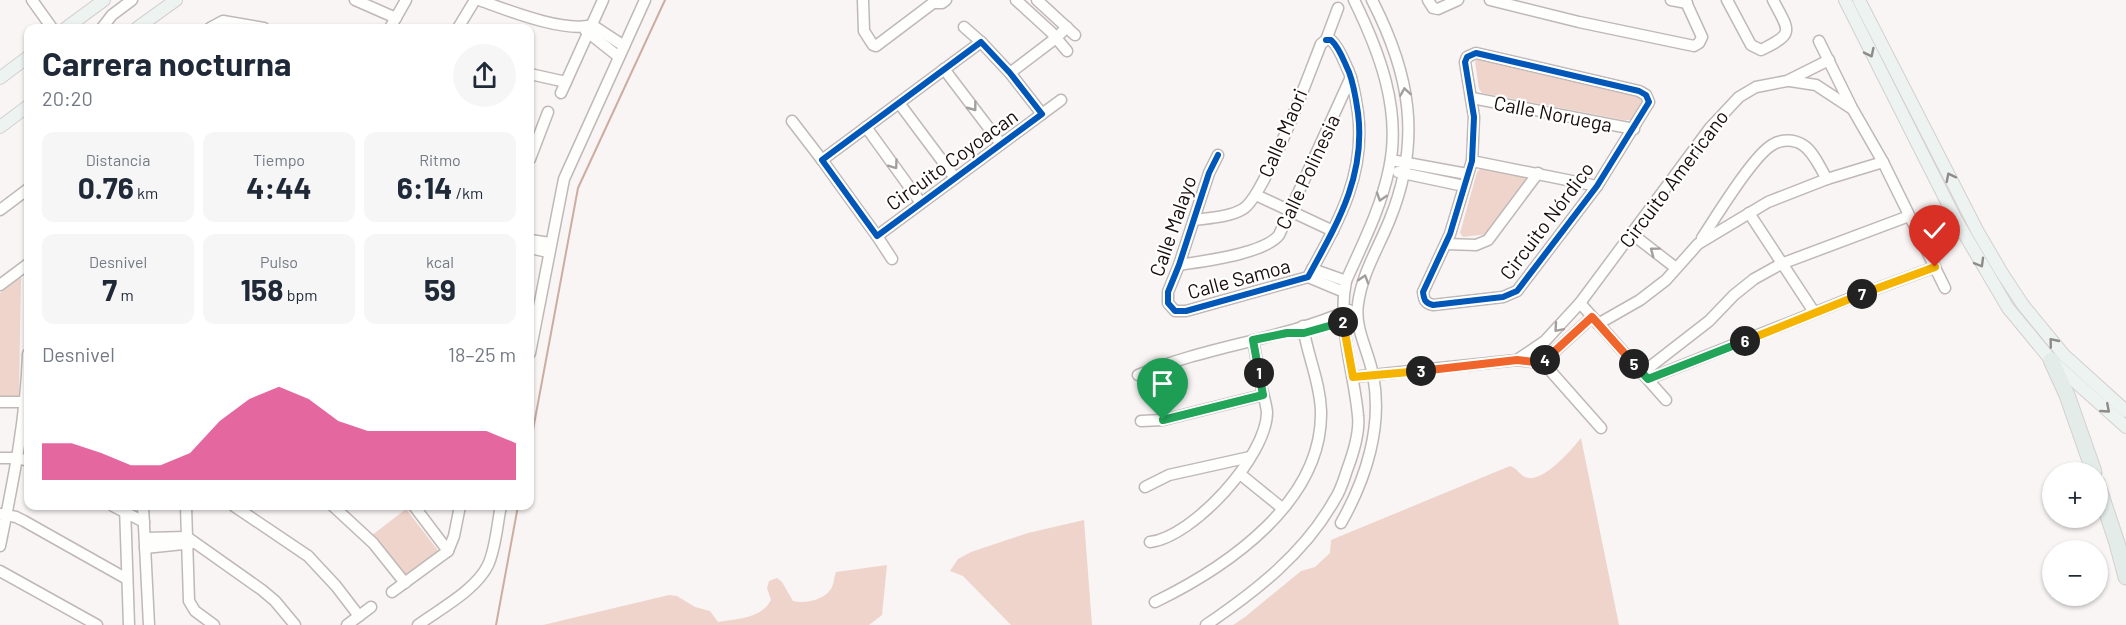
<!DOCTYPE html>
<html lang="es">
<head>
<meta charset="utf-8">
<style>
  :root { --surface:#fff; --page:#f6f6f7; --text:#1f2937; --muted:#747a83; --accent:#db2777 }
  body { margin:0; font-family:Barlow,sans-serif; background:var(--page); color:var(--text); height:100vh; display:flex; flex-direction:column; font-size:22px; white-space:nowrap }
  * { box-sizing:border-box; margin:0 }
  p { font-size:20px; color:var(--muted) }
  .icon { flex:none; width:33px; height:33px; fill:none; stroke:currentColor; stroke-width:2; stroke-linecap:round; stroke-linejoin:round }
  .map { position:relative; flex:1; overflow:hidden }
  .details { position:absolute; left:24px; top:24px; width:510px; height:486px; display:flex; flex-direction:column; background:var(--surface); border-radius:12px; box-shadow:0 2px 4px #0004 }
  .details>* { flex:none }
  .tools { position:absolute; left:2042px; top:462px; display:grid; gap:12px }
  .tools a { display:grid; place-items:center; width:66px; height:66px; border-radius:50%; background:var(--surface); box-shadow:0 2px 4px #0004; font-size:30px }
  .pin { position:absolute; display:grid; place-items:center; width:51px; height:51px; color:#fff; margin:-62px -26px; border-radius:50% 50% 50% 0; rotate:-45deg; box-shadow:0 0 6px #0007 }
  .pin .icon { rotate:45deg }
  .km { position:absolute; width:30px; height:30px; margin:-15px; border-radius:50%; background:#222; color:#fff; font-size:16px; line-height:30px; text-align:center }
  .round { display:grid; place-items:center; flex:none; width:63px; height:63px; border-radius:32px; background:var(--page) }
  .headline { display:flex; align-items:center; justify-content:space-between; height:102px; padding:0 18px }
  h1 { font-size:33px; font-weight:700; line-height:45px }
  .figures { display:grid; grid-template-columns:repeat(3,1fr); gap:9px; height:102px; padding:6px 18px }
  .figures div { display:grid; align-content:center; border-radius:12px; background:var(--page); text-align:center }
  .figures b { font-size:30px; font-weight:700 }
  .figures small { font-size:16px; font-weight:400 }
  .figures p { font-size:16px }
  .chart { height:168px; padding:12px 18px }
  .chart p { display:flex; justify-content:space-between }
  .chart svg { width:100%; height:108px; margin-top:6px; fill:var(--accent); opacity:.7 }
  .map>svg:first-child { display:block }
  .green { fill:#efd4cb }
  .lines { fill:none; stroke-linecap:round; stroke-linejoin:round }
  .stream { stroke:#cdaca2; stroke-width:2 }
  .minor-casing { stroke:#bfb8b6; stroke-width:13 }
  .major-casing { stroke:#d3d0cf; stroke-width:14 }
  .highway-casing { stroke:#d3d0cf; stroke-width:17 }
  .minor { stroke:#fefefd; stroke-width:10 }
  .major { stroke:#edf3f1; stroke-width:12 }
  .highway { stroke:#e3ece8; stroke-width:15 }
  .cycleway-casing { stroke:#fff; stroke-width:10 }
  .cycleway { stroke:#0057b8; stroke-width:6 }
  .oneway { stroke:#8d8c8a }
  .oneway2 { stroke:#a29e9c }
  .split-1-casing { stroke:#fff; stroke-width:12 }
  .split-2-casing { stroke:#fff; stroke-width:12 }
  .split-3-casing { stroke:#fff; stroke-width:12 }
  .split-4-casing { stroke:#fff; stroke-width:12 }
  .split-5-casing { stroke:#fff; stroke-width:12 }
  .split-6-casing { stroke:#fff; stroke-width:12 }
  .split-7-casing { stroke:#fff; stroke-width:12 }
  .split-8-casing { stroke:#fff; stroke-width:12 }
  .split-1 { stroke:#22a559; stroke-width:8 }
  .split-2 { stroke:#22a559; stroke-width:8 }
  .split-3 { stroke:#f5b400; stroke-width:8 }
  .split-4 { stroke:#f0652b; stroke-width:8 }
  .split-5 { stroke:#f0652b; stroke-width:8 }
  .split-6 { stroke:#22a559; stroke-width:8 }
  .split-7 { stroke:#f5b400; stroke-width:8 }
  .split-8 { stroke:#f5b400; stroke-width:8 }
  .labels { text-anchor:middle; stroke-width:4.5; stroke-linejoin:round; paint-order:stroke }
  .street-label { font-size:20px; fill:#180e0b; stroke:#fff }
</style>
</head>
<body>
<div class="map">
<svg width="2126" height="625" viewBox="0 0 2126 625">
  <rect width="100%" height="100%" fill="#f8f5f4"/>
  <g class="green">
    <polygon points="1479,57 1640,94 1646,105 1632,120 1624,120 1482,93 1479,89 1475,62"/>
    <polygon points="1483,166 1526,176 1528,180 1488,234 1463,237 1460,233 1477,172"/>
    <polygon points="21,277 19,398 0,399 0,293"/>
    <path d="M1581 438 1619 625H1233L1245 617 1301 571 1315 567 1330 553 1331 540 1510 466C1517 468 1519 474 1525 477 1542 485 1572 449 1581 438Z"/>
    <polygon points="406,509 440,553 405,580 371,536"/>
    <polygon points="1084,520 1092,625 1011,625 963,576 950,571 958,559 971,552 1028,533"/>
    <path d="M887 565 882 615 869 625H543L669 595 677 596 695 607 710 611 718 622C737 619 761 619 771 600L767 588 769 581 777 578 782 582 793 601C805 604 826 600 832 587 834 582 834 577 836 572Z"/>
  </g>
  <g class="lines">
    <g class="stream">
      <polyline points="530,446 578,188 665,0"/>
      <polyline points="496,625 518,506"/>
    </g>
    <defs>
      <g id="minor">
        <polyline points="32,0 52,28"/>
        <polyline points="355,0 396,18"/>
        <path d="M479 0C507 10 564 33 592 25L624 46"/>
        <polyline points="863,0 864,31 873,45 876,46 933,3 935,0"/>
        <polyline points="1016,0 1051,32 1067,51"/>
        <polyline points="1037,0 1075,35"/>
        <polyline points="1428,0 1433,8 1438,9 1458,0"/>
        <polyline points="1490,0 1579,22 1694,46 1699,43 1702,37 1685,0"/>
        <polyline points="1671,0 1687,3"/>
        <path d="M1727 0 1751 45 1761 50C1796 33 1789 31 1773 0"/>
        <polyline points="933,3 942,3 946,0"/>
        <polyline points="964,27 981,42"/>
        <polyline points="102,28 112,15 132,0"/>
        <polyline points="210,28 223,21 264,28"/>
        <polyline points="390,28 406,0"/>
        <polyline points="458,28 475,0"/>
        <polyline points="585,30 619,57"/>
        <polyline points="1819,41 1852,108 1883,162 1945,288"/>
        <polygon points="981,42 1010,73 1042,114 877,236 822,160"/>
        <path d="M1476 53 1639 91 1646 95 1649 102 1597 186 1517 291 1503 297 1433 305C1425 303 1424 300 1423 292L1450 234 1472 161 1474 117 1465 62 1467 57Z"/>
        <polyline points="944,69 1001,144"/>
        <polyline points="1010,73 1056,38 1067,27"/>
        <polyline points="530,74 566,82"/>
        <polyline points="1790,81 1816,85 1851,108"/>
        <polyline points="561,93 603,0"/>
        <polyline points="1472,98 1634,129"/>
        <polyline points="899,103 955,178"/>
        <polyline points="1042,114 1061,100"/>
        <polyline points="792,121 822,160"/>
        <polyline points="866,127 921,203"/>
        <path d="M1218 155 1209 173 1179 265 1168 292V303L1175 311H1186L1308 277C1337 224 1366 176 1358 113 1356 99 1354 85 1349 72 1344 62 1340 48 1331 40H1326"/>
        <polyline points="530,159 548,112"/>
        <polyline points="1391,160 1467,174"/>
        <polyline points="1472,161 1597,186"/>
        <polyline points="1398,172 1464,186"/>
        <polyline points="1256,195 1333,231"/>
        <polyline points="0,210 28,189"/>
        <polyline points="1749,213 1814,312"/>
        <path d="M1194 220C1209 218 1230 217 1243 209 1265 196 1309 74 1321 44L1326 40 1338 8"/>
        <polyline points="1632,234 1676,268"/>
        <polyline points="877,236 892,259"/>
        <path d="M1702 238C1716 217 1753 156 1772 145 1781 139 1794 139 1803 145 1814 152 1820 168 1827 179"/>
        <polyline points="530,240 550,243"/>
        <polyline points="1446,244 1476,245 1488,240 1538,173"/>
        <polyline points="530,248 548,252"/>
        <path d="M1179 265C1203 261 1264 254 1279 235L1351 77"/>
        <polyline points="1312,269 1346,281"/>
        <polyline points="1308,277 1344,292"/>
        <polyline points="0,285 28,264"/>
        <polyline points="1580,303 1666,400"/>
        <polyline points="1598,324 1640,300 1666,280 1698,244 1768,202 1827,179 1883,162"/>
        <polyline points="1299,333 1348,320"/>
        <polyline points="530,353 564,179 645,0"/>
        <polyline points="1539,358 1601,428"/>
        <polyline points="1517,360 1545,341 1580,303 1710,128 1739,97 1756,87 1787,81 1829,60"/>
        <polyline points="1542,363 1592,317"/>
        <polyline points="1642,373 1709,321 1734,295 1754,279 1781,264 1909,216"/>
        <path d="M1138 375C1206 346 1281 340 1349 310"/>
        <polyline points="1353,377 1517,360 1542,363"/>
        <polyline points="1648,379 1846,300 1935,267"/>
        <polyline points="0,402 28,402"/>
        <polyline points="1141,421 1163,420 1263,395"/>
        <polyline points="0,458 18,458 28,461"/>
        <polyline points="1240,474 1282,508"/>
        <polyline points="1145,487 1169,475 1250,457"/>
        <polyline points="113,506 144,522"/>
        <polyline points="125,506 129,625"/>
        <polyline points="143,506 149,625"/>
        <polyline points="186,506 189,601 195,611 214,625"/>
        <polyline points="234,506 308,556 336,586 359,616"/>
        <polyline points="333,506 373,543 405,583"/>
        <polyline points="414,506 448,551"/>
        <polyline points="0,514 16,517 24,521 127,579"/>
        <path d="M1341 523C1366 479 1383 426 1373 375 1369 352 1354 328 1358 304 1362 273 1379 247 1390 219 1422 140 1410 74 1372 0"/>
        <polyline points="145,538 187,537 262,590 275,601 295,625"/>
        <path d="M1150 542C1193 537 1267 456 1267 412 1266 403 1263 394 1261 385 1258 370 1256 355 1253 340"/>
        <path d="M0 546C13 482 26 420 28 354"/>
        <polyline points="145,548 193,543"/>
        <polyline points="0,571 97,625"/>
        <polyline points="392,592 448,551 454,536 460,506"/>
        <path d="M1155 602C1227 567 1323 502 1321 411 1320 381 1307 355 1303 326"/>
        <polyline points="347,625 371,607"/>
        <path d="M418 625C440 609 476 590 488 565 496 548 497 524 501 506"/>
        <path d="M1206 625C1256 591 1305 553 1335 499 1341 490 1344 479 1347 470 1353 454 1360 433 1358 416 1354 371 1337 326 1346 281 1362 245 1381 208 1389 169 1402 110 1379 51 1354 0"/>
      </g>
      <g id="major">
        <polyline points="1845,0 1955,218 2008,308 2051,360 2126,427"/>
        <polyline points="1859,0 1978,232 2002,273 2023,305 2064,355 2126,411"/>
        <polyline points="66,28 104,0"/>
        <polyline points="137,28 176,0"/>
        <polyline points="0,78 28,57"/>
        <polyline points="0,127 28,106"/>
      </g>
      <g id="highway">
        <polyline points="2051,360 2067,395 2094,472"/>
        <polyline points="2097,483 2117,543 2126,577"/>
      </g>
    </defs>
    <use href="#minor" class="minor-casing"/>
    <use href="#major" class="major-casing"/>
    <use href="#highway" class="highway-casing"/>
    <use href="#minor" class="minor"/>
    <use href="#major" class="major"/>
    <use href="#highway" class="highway"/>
    <defs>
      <g id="cycleway">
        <polygon points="981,42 1010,73 1042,114 877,236 822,160"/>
        <path d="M1476 53 1639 91 1646 95 1649 102 1597 186 1517 291 1503 297 1433 305C1425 303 1424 300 1423 292L1450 234 1472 161 1474 117 1465 62 1467 57Z"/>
        <path d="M1218 155 1209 173 1179 265 1168 292V303L1175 311H1186L1308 277C1337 224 1366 176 1358 113 1356 99 1354 85 1349 72 1344 62 1340 48 1331 40H1326"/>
      </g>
    </defs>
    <use href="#cycleway" class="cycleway-casing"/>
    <use href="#cycleway" class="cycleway"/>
  </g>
  <defs><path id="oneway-chevron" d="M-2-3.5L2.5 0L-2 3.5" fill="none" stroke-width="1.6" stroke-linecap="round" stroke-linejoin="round" transform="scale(1.5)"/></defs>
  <g class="oneway">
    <use href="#oneway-chevron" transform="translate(1870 53) rotate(64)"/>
    <use href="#oneway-chevron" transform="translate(1950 177) rotate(-117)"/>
    <use href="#oneway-chevron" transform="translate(1980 263) rotate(60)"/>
    <use href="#oneway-chevron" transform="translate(2053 342) rotate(-129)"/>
    <use href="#oneway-chevron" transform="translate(2106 409) rotate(41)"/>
  </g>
  <g class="oneway2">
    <use href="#oneway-chevron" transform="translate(1405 92) rotate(-99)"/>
    <use href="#oneway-chevron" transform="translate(973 107) rotate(53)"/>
    <use href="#oneway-chevron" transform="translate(894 165) rotate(54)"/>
    <use href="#oneway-chevron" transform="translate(1381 197) rotate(108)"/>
    <use href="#oneway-chevron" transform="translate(1654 251) rotate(-143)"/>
    <use href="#oneway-chevron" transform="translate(1364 279) rotate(-73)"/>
    <use href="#oneway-chevron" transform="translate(1558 328) rotate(131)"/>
  </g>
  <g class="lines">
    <defs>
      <polyline id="split-1" points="1163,420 1263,395 1259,373"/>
      <polyline id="split-2" points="1259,373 1253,340 1287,333 1304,333 1343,322"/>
      <polyline id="split-3" points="1343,322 1353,377 1421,371"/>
      <polyline id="split-4" points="1421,371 1517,360 1542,363 1545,360"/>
      <polyline id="split-5" points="1545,360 1592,317 1634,364"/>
      <polyline id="split-6" points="1634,364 1648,379 1745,341"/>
      <polyline id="split-7" points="1745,341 1862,294"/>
      <polyline id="split-8" points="1862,294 1935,267"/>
    </defs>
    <use href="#split-1" class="split-1-casing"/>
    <use href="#split-2" class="split-2-casing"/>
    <use href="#split-3" class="split-3-casing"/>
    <use href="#split-4" class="split-4-casing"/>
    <use href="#split-5" class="split-5-casing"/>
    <use href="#split-6" class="split-6-casing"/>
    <use href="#split-7" class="split-7-casing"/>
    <use href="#split-8" class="split-8-casing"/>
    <use href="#split-1" class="split-1"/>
    <use href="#split-2" class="split-2"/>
    <use href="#split-3" class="split-3"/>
    <use href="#split-4" class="split-4"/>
    <use href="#split-5" class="split-5"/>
    <use href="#split-6" class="split-6"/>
    <use href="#split-7" class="split-7"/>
    <use href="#split-8" class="split-8"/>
  </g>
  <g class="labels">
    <g class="street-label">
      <text transform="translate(1553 114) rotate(11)" y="7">Calle Noruega</text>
      <text transform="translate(1283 133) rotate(-67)" y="7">Calle Maori</text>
      <text transform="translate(952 160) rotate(-36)" y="7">Circuito Coyoacan</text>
      <text transform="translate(1308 172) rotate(-65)" y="7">Calle Polinesia</text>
      <text transform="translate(1674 179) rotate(-53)" y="7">Circuito Americano</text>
      <text transform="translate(1547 221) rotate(-53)" y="7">Circuito Nórdico</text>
      <text transform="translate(1173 226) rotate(-71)" y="7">Calle Malayo</text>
      <text transform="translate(1239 279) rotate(-15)" y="7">Calle Samoa</text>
    </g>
  </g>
</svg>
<div class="tools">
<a>+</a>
<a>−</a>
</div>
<div class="pin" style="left:1163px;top:420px;background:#1e9e55"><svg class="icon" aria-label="arrive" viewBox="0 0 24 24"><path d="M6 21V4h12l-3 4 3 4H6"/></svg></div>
<div class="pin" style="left:1935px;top:267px;background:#d93025"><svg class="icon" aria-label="check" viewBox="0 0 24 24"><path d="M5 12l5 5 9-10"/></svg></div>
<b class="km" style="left:1259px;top:373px">1</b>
<b class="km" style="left:1343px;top:322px">2</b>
<b class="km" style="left:1421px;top:371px">3</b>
<b class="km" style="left:1545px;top:360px">4</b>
<b class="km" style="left:1634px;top:364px">5</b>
<b class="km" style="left:1745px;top:341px">6</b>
<b class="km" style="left:1862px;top:294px">7</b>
<section class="details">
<div class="headline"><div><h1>Carrera nocturna</h1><p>20:20</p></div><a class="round"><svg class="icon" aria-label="share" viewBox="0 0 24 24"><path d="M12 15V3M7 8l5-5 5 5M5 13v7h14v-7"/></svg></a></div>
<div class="figures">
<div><p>Distancia</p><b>0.76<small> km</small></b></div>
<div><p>Tiempo</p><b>4:44</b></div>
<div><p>Ritmo</p><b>6:14<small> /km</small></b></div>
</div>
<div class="figures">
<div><p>Desnivel</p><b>7<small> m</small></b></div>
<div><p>Pulso</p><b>158<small> bpm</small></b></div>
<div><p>kcal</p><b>59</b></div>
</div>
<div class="chart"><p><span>Desnivel</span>18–25 m</p>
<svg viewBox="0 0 160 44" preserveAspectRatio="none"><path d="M0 44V29L10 29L20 33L30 38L40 38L50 33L60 20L70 11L80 6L90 11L100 20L110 24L120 24L130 24L140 24L150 24L160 29V44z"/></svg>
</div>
</section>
</div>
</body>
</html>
